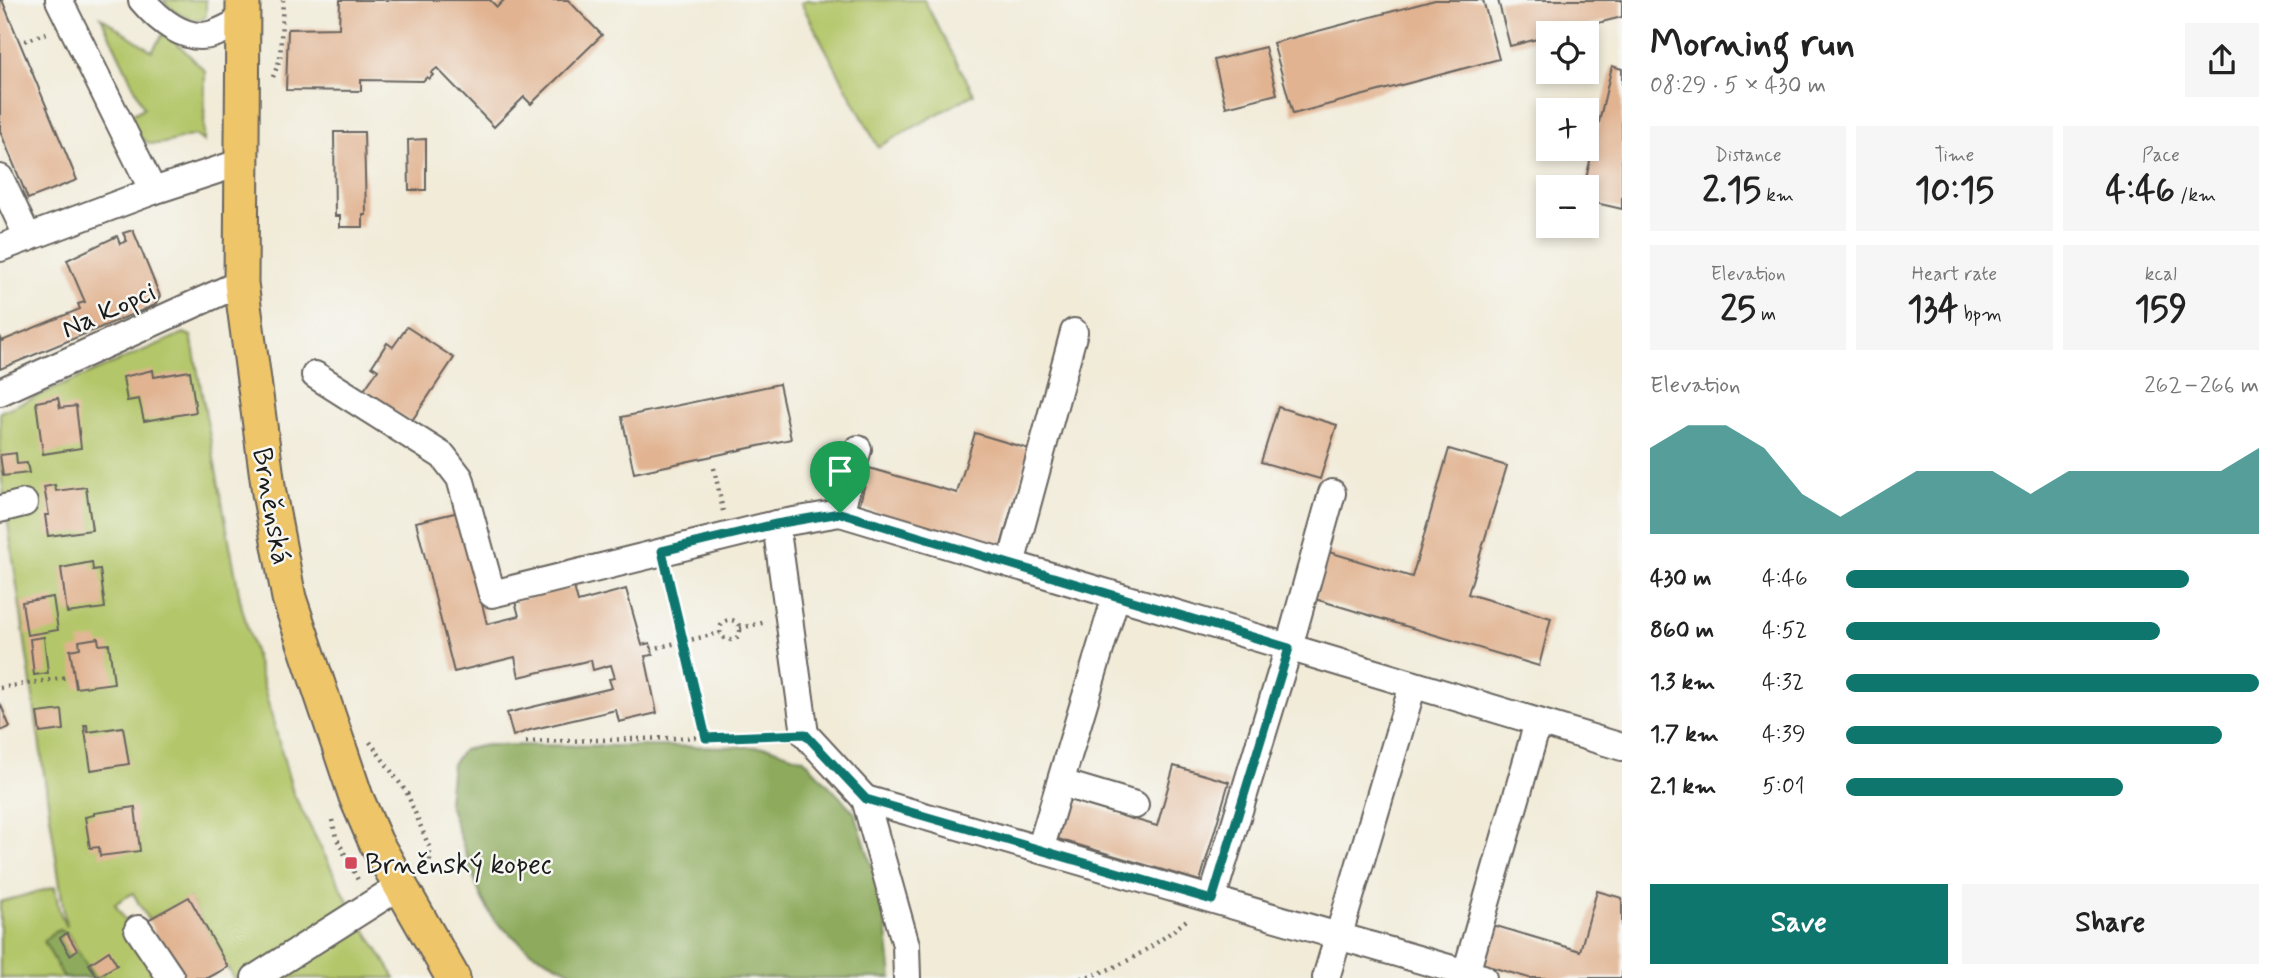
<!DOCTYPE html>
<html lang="en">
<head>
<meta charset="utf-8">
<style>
  :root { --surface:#fff; --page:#f6f6f6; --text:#222; --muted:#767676; --accent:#0f766e }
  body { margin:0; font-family:Mynerve,sans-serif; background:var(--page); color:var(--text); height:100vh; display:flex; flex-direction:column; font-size:26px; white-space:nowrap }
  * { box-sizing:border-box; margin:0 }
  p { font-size:23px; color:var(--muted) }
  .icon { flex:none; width:38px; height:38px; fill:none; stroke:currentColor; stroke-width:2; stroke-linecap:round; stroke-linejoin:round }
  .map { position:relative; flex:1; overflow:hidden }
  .details { display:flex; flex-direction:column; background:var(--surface); width:665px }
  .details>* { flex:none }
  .fabs { position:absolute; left:1536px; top:21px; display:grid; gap:14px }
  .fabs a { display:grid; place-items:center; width:63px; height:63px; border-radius:0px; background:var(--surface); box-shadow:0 4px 10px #0003; font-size:35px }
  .pin { position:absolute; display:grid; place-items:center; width:60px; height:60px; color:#fff; margin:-72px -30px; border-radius:50% 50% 50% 0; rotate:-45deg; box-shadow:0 0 7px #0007 }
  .pin .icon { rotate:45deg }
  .round { display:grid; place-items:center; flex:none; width:74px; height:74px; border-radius:0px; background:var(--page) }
  .summary { display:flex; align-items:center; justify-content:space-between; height:119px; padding:0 28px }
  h1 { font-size:38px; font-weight:700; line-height:52px }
  .stats { display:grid; grid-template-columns:repeat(3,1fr); gap:10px; height:119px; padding:7px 28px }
  .stats div { display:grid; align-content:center; border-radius:0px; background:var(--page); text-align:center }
  .stats b { font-size:35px; font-weight:700 }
  .stats small { font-size:19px; font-weight:400 }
  .stats p { font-size:19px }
  .chart { height:196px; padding:14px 28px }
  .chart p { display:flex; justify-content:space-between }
  .chart svg { width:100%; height:126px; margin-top:7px; fill:var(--accent); opacity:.7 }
  .primary-button { display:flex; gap:14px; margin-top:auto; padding:14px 28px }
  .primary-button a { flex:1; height:80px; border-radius:0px; background:var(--accent); color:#fff; font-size:28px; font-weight:700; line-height:80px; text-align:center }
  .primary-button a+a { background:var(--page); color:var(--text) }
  ul { padding:0 28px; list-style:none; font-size:23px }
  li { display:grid; grid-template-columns:112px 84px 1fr; align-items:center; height:52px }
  li i { height:18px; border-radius:9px; background:var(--accent) }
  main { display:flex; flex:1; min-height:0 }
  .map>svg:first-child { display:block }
  .green { fill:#b3c669; stroke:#687142; stroke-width:2 }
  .forest { fill:#8eab5d; stroke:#55643c; stroke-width:2 }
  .building { fill:#e1b391 }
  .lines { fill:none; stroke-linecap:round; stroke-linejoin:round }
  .minor-casing { stroke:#67645e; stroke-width:30 }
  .major-casing { stroke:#67645e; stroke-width:37 }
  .path { stroke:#67645e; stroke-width:4.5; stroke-dasharray:2 5; stroke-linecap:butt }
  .minor { stroke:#fff; stroke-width:26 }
  .major { stroke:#eec569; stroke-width:33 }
  .route-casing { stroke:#fff; stroke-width:14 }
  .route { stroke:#0f766e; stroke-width:9 }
  .poi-dot { fill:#d1495b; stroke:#f6f6f2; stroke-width:2.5 }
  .labels { text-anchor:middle; stroke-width:5; stroke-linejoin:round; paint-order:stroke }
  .street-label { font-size:28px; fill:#1c1c1c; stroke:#f6f6f2 }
  .poi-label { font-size:28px; fill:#1c1c1c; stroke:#f6f6f2; text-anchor:start }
</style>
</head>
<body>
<main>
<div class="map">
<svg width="1622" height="978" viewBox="0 0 1622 978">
  <rect width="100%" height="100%" fill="#f6f6f2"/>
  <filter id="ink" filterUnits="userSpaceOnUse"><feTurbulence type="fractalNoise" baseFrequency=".0143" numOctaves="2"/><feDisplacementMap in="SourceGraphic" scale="14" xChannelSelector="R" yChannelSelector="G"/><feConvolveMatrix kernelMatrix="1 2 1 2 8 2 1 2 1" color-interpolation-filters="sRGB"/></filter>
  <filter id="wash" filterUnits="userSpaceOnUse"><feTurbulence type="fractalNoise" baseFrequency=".00686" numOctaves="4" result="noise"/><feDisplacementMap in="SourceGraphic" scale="28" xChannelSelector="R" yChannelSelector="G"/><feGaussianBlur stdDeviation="1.57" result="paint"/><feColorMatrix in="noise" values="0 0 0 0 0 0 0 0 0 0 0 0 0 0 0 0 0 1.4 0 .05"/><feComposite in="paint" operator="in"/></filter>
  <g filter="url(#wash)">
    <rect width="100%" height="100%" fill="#f1ebd8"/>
    <g class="green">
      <path d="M163 0H206V16L201 20C185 20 173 12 163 0Z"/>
      <polygon points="807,0 924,0 974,94 878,147 801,3"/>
      <path d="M101 17 152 51 163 34 180 46 205 71 204 142 195 135C160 143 143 157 129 116L144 108Z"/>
      <polygon points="184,333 191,336 192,340 241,604 293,793 352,909 240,978 233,978 189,898 148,920 133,893 115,904 161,978 94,978 67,933 60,930 52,933 44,941 64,978 0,978 0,902 55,887 59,910 66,927 0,468 0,412"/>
      <polygon points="358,922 361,930 365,929 395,978 265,978"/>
    </g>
    <g class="forest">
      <polygon points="486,745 768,747 804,759 855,813 884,904 892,978 583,978 530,951 494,920 481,897 448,802 452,764 463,750"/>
      <polygon points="60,930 67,933 94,978 64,978 44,941 52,933"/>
    </g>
    <g id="blocks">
      <g class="building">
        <polygon points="0,0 2,0 77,180 28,199 0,131"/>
        <polygon points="340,0 490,0 497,7 504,0 568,0 602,35 531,104 524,97 494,127 437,68 431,73 433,75 429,79 427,77 423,81 361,80 361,91 286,90 288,29 339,28"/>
        <polygon points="1435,0 1483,0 1499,59 1293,114 1273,43"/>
        <polygon points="1498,0 1622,0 1622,17 1558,33 1549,33 1549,36 1510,46"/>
        <polygon points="1265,47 1277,94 1226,107 1214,60"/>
        <polygon points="1612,66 1622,69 1622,209 1587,201 1587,187 1584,187"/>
        <polygon points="334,132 364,132 366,215 363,215 363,227 340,227 340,216 335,216"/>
        <polygon points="426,139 426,190 409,190 408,140"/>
        <polygon points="133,230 160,296 155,305 0,369 0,336 2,341 80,309 78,304 85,302 67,260 117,236 120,244 127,241 123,233"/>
        <polygon points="407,327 454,358 411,422 364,390 378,370 372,366 387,343 393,347"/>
        <polygon points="153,370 154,377 190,371 196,412 144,421 139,399 127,401 123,377"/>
        <polygon points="779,384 791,439 634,473 622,417"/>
        <polygon points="58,398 60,408 76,406 81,448 43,454 36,402"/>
        <polygon points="1278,407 1337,425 1320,479 1261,462"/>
        <polygon points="975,433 1029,449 1000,549 859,507 869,468 957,493"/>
        <polygon points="1449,449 1507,466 1468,594 1551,618 1539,666 1315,599 1329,552 1412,577"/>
        <polygon points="16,453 17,464 27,463 29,473 3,476 0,455"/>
        <polygon points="55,485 56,491 86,487 92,530 48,536 45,515 49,515 44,487"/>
        <polygon points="459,512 487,624 519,616 515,601 574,587 578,602 626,589 642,645 650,643 653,655 645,656 657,713 619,722 616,710 530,730 513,736 507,713 612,688 609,679 615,678 611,665 593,670 591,660 519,677 515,657 454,672 416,522"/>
        <polygon points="92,562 93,570 100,569 105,608 67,613 61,568"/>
        <polygon points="53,597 58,630 27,635 22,602"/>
        <polygon points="44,637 48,673 34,675 30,639"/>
        <polygon points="98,638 99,645 109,644 114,683 76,688 70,650 80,648 79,641"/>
        <polygon points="0,703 10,727 0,731"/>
        <polygon points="62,710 64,730 40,733 37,713"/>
        <polygon points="84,725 87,725 88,732 123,727 129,764 91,770"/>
        <polygon points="1174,766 1229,782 1200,881 1058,839 1069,800 1157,826"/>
        <polygon points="135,807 140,851 100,856 99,847 90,848 85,817 94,815 94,813"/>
        <polygon points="1597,891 1622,898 1622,978 1529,978 1481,964 1493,925 1580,951"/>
        <polygon points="189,897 228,967 208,978 180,978 148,920"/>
        <polygon points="67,933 77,950 70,955 60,938"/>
        <polygon points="109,951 117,965 97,977 89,964"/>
      </g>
    </g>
  </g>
  <g filter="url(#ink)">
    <use href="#blocks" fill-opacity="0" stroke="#67645e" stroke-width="2"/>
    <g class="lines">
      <defs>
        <g id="minor">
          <polyline points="59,0 153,191"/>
          <path d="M142 0C158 19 185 43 213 34 223 31 234 24 243 20"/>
          <polyline points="0,178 28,238"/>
          <polyline points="0,248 153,191 242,162"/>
          <polyline points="315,375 443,456 460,478 492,594 776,524 840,513 1622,747"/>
          <polyline points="0,392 241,283"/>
          <polyline points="0,509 24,503"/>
          <polyline points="840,513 858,449"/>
          <polyline points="776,524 805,734 865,799 906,945 907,978"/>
          <polyline points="1011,564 1074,332"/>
          <polyline points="1061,783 1135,805"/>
          <polyline points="865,799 1483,978"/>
          <polyline points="1040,850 1116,596"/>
          <polyline points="1212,899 1289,647 1332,493"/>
          <polyline points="138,929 171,978"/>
          <polyline points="1466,973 1538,722"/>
          <polyline points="255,978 400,886"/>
          <polyline points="1326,978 1413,685"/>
        </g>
        <polyline id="major" points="243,0 241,283 269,493 289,598 356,797 376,843 453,978"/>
      </defs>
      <use href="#minor" class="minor-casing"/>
      <use href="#major" class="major-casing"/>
      <g class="path">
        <polyline points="25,41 47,33"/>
        <polyline points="273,77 280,59 283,0"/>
        <polyline points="714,468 723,511"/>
        <polyline points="667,576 706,738"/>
        <circle cx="730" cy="630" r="10"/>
        <polyline points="740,628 766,622"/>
        <polyline points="651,649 720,633"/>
        <polyline points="0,688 68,677"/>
        <polyline points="370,742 407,793 430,849 430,878"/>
        <polyline points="526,742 780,735"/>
        <polyline points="332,820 336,837 359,882"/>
        <path d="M1081 978C1122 969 1156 945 1189 918"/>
      </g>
      <use href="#minor" class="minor"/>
      <use href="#major" class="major"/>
    </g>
  </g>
  <g class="lines" filter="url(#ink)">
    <defs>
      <polygon id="route" points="840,513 1289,648 1212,900 866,799 805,734 706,738 662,551 776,524"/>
    </defs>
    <use href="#route" class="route-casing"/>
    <use href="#route" class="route"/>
  </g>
  <rect class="poi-dot" x="344" y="856" width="14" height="14" rx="3.5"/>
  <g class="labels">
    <g class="street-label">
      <text transform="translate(108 309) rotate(-24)" y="10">Na Kopci</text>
      <text transform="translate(273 506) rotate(80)" y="10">Brněnská</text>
    </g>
    <g class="poi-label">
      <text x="365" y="873">Brněnský kopec</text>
    </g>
  </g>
</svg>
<div class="fabs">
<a><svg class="icon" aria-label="locate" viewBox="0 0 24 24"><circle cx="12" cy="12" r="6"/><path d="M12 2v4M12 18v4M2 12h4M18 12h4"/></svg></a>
<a>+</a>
<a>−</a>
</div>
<div class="pin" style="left:840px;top:513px;background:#1e9e55"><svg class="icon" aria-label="arrive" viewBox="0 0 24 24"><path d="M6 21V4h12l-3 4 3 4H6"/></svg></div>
</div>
<section class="details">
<div class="summary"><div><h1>Morning run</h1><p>08:29 · 5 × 430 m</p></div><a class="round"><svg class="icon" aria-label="share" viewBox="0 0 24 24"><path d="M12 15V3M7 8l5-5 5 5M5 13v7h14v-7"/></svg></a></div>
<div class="stats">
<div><p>Distance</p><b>2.15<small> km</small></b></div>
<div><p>Time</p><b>10:15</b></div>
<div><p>Pace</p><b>4:46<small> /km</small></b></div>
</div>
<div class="stats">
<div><p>Elevation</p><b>25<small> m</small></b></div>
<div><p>Heart rate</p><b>134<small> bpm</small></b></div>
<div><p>kcal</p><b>159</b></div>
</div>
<div class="chart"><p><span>Elevation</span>262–266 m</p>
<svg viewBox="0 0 160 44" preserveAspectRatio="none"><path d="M0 44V14L10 6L20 6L30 14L40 30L50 38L60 30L70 22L80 22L90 22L100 30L110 22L120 22L130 22L140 22L150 22L160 14V44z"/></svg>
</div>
<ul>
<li><b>430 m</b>4:46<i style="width:83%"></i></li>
<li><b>860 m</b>4:52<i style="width:76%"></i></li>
<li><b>1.3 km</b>4:32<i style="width:100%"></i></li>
<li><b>1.7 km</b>4:39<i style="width:91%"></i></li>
<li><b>2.1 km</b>5:01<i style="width:67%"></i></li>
</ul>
<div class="primary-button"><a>Save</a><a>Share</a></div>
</section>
</main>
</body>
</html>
